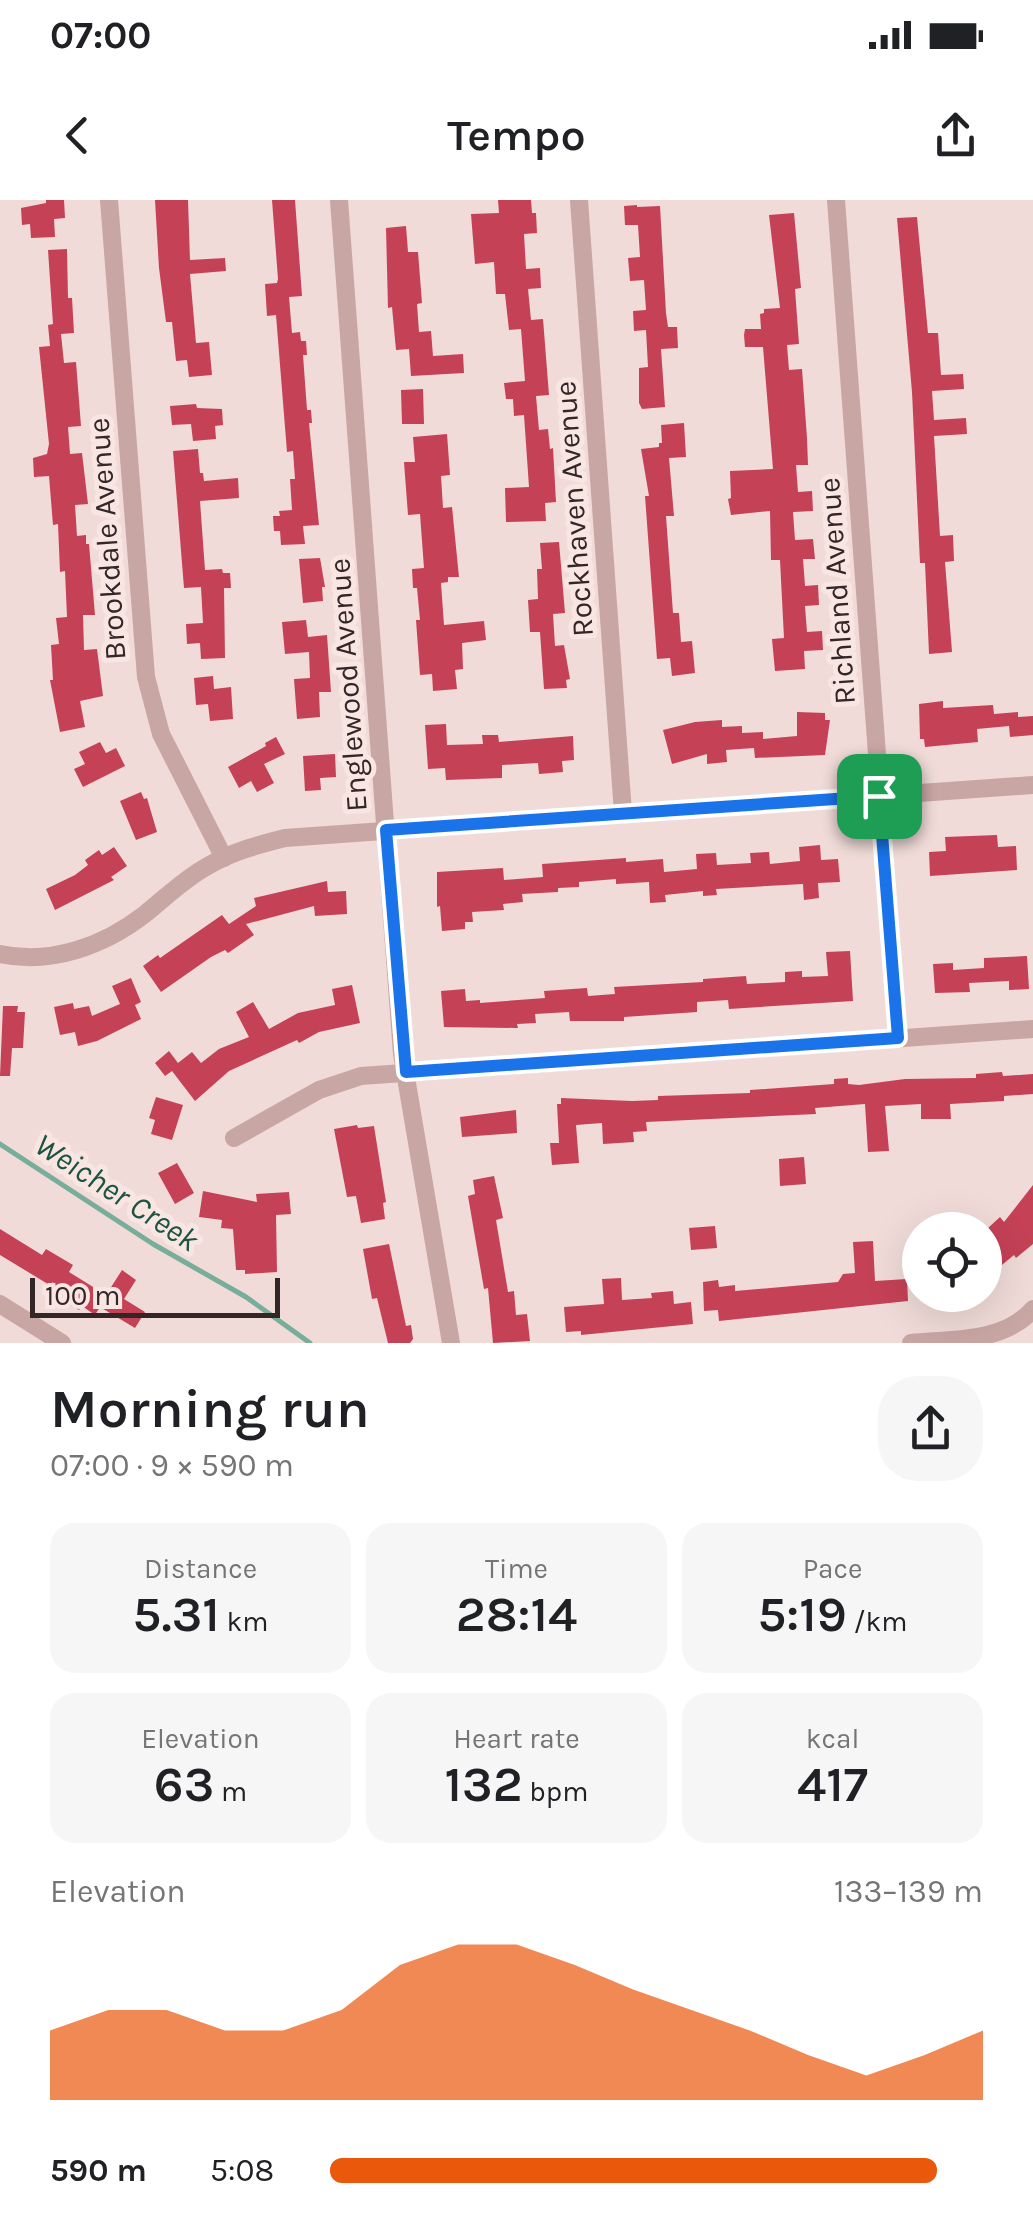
<!DOCTYPE html>
<html lang="en">
<head>
<meta charset="utf-8">
<style>
  :root { --surface:#fff; --page:#f6f6f6; --text:#202124; --muted:#757577; --accent:#ea580c }
  body { margin:0; font-family:Karla,sans-serif; background:var(--page); color:var(--text); height:100vh; display:flex; flex-direction:column; font-size:38px; white-space:nowrap }
  * { box-sizing:border-box; margin:0 }
  p { font-size:32px; color:var(--muted) }
  .icon { flex:none; width:55px; height:55px; fill:none; stroke:currentColor; stroke-width:2; stroke-linecap:round; stroke-linejoin:round }
  .map { position:relative; height:1143px; overflow:hidden }
  .side { display:flex; flex-direction:column; background:var(--surface); flex:1 }
  .side>* { flex:none }
  .tools { position:absolute; left:902px; top:1012px; display:grid; gap:20px }
  .tools a { display:grid; place-items:center; width:100px; height:100px; border-radius:50%; background:var(--surface); box-shadow:0 10px 40px #0002; font-size:50px }
  .scale { position:absolute; left:30px; bottom:25px; width:250px; box-sizing:border-box; padding-left:10px; border:5px solid #332627; border-top:0; font-size:28px; line-height:35px; white-space:nowrap; color:#332627; -webkit-text-stroke:8px #f9e6e3; paint-order:stroke }
  .pin { position:absolute; display:grid; place-items:center; width:85px; height:85px; color:#fff; margin:-42px; border-radius:20px; box-shadow:0 5px 15px #0006 }
  .round { display:grid; place-items:center; flex:none; width:105px; height:105px; border-radius:40px; background:var(--page) }
  .summary { display:flex; align-items:center; justify-content:space-between; height:170px; padding:0 50px }
  h1 { font-size:55px; font-weight:600; line-height:75px }
  .figures { display:grid; grid-template-columns:repeat(3,1fr); gap:15px; height:170px; padding:10px 50px }
  .figures div { display:grid; align-content:center; border-radius:25px; background:var(--page); text-align:center }
  .figures b { font-size:50px; font-weight:600 }
  .figures small { font-size:28px; font-weight:400 }
  .figures p { font-size:28px }
  .chart { height:280px; padding:20px 50px }
  .chart p { display:flex; justify-content:space-between }
  .chart svg { width:100%; height:180px; margin-top:10px; fill:var(--accent); opacity:.7 }
  ul { padding:0 50px; list-style:none; font-size:32px }
  li { display:grid; grid-template-columns:160px 120px 1fr; align-items:center; height:75px }
  li i { height:25px; border-radius:12px; background:var(--accent) }
  .status { display:flex; justify-content:space-between; align-items:center; height:70px; padding:0 50px; background:var(--surface); direction:ltr }
  .status svg { height:28px; fill:currentColor }
  header { display:flex; justify-content:space-between; align-items:center; height:130px; padding:0 50px; background:var(--surface); font-size:45px; font-weight:600 }
  .map>svg:first-child { display:block }
  .lines { fill:none; stroke-linecap:round; stroke-linejoin:round }
  .stream { stroke:#77ad9a; stroke-width:5 }
  .building { fill:#c54156 }
  .street { stroke:#c8a6a4; stroke-width:18 }
  .route-casing { stroke:#fff; stroke-width:20 }
  .route { stroke:#1a73e8; stroke-width:12 }
  .labels { text-anchor:middle; stroke-width:10; stroke-linejoin:round; paint-order:stroke }
  .street-label { font-size:30px; fill:#332627; stroke:#f9e6e3 }
  .water-label { font-size:32px; font-style:italic; fill:#1c5441; stroke:#f9e6e3 }
</style>
</head>
<body>
<div class="status"><b>07:00</b><svg viewBox="0 0 49 12"><path d="M0 12V9h3v3zM5 12V6h3v6zM10 12V3h3v9zM15 12V0h3v12zM26 1h20v11H26zM47 4h2v5h-2z"/></svg></div>
<header><svg class="icon" aria-label="back" viewBox="0 0 24 24"><path d="M15 5l-7 7 7 7"/></svg>Tempo<svg class="icon" aria-label="share" viewBox="0 0 24 24"><path d="M12 15V3M7 8l5-5 5 5M5 13v7h14v-7"/></svg></header>
<div class="map">
<svg width="1033" height="1143" viewBox="0 0 1033 1143">
  <rect width="100%" height="100%" fill="#f0dbd8"/>
  <g class="lines">
    <polyline class="stream" points="0,944 153,1044 246,1097 310,1143"/>
  </g>
  <g class="building">
    <polygon points="46,0 64,0 65,18 54,19 55,37 31,38 30,24 22,25 21,8 46,3"/>
    <polygon points="155,0 188,0 190,60 225,58 226,71 190,74 196,143 209,142 212,175 189,177 187,160 176,161 172,122 166,122 159,68"/>
    <polygon points="272,0 295,0 302,96 289,97 292,133 300,132 301,141 306,141 307,155 303,155 307,210 311,210 312,223 309,223 319,325 303,326 305,344 281,345 280,331 274,331 273,316 280,316 279,311 292,310 290,279 295,279 293,251 287,252 276,115 267,116 265,84 277,83 278,79"/>
    <polygon points="498,0 531,0 532,13 536,13 537,33 524,34 526,69 540,68 541,88 528,89 531,120 543,119 549,195 536,196 539,230 548,229 550,249 553,248 556,302 545,303 546,321 506,322 505,288 529,287 524,215 514,216 513,199 506,199 504,183 525,181 521,129 509,130 505,94 496,94 494,62 475,64 471,14 499,13"/>
    <polygon points="637,5 637,7 660,6 666,113 668,127 677,127 678,148 661,149 665,207 642,209 639,203 639,168 648,167 646,130 634,131 633,111 646,110 644,80 630,81 628,58 640,57 638,25 625,25 624,6"/>
    <polygon points="794,13 801,88 795,89 799,144 787,145 789,170 802,169 807,238 808,265 796,265 798,292 812,291 813,311 793,312 795,340 813,339 815,359 803,359 805,386 818,385 819,405 805,406 807,432 822,431 823,450 804,451 805,469 775,471 772,439 784,438 780,360 771,360 770,311 731,315 728,299 731,298 730,271 773,269 763,147 745,147 744,135 745,129 761,129 760,114 764,113 764,109 780,108 769,15"/>
    <polygon points="917,17 928,133 938,133 941,175 963,174 964,189 932,191 934,220 966,218 967,234 934,236 940,336 953,335 954,361 945,362 952,452 929,454 925,363 920,363 912,192 897,18"/>
    <polygon points="406,26 408,52 418,52 422,103 417,104 419,132 431,131 433,156 463,154 464,173 411,176 409,149 396,150 392,107 388,108 386,28"/>
    <polygon points="67,49 68,98 72,98 74,133 61,134 64,163 76,162 81,226 68,227 70,254 82,253 88,304 75,305 77,336 86,335 86,344 89,344 95,415 83,415 84,450 97,449 103,496 80,501 85,527 60,532 50,480 53,480 51,445 59,444 56,418 67,417 65,371 60,372 58,324 53,325 49,276 34,277 33,258 47,254 49,244 39,147 50,146 48,125 53,124 48,50"/>
    <polygon points="423,189 424,224 402,224 401,190"/>
    <polygon points="196,204 197,208 222,209 223,225 215,226 216,239 193,241 191,224 172,225 170,206"/>
    <polygon points="684,223 686,257 669,258 674,316 666,316 673,413 679,413 681,442 692,441 695,473 672,476 670,458 657,459 645,296 649,296 641,249 659,247 659,243 662,243 661,225"/>
    <polygon points="447,234 450,275 441,276 443,308 452,307 459,377 448,377 448,382 441,383 444,425 484,421 486,440 462,443 463,469 455,470 457,489 433,491 432,474 420,475 416,420 420,420 417,388 413,388 412,369 424,368 420,314 408,315 404,262 415,262 413,237"/>
    <polygon points="198,249 200,273 203,273 204,281 238,278 239,298 200,301 205,370 222,369 223,373 230,373 231,388 224,388 225,458 201,459 200,443 187,444 186,424 203,423 201,387 184,388 173,251"/>
    <polygon points="559,342 565,413 553,414 555,446 564,445 570,479 566,480 567,488 544,489 540,432 530,432 528,400 538,399 537,369 542,369 540,343"/>
    <polygon points="320,358 325,387 322,387 323,401 303,403 299,359"/>
    <polygon points="306,420 308,437 327,435 331,492 319,492 320,517 297,519 294,479 310,478 309,452 285,454 282,422"/>
    <polygon points="213,476 214,489 231,487 233,519 210,521 208,504 196,505 194,478"/>
    <polygon points="943,501 943,508 993,505 994,514 1018,512 1018,517 1033,516 1033,535 1010,537 1009,526 977,529 978,542 925,547 924,539 920,539 919,504"/>
    <polygon points="797,512 825,513 825,520 830,520 825,555 755,558 754,548 726,550 727,562 707,564 707,554 672,564 663,530 695,522 722,520 722,527 742,526 742,533 763,532 763,539 797,536"/>
    <polygon points="446,524 447,545 483,544 482,535 498,535 499,542 573,536 574,560 562,561 563,572 539,574 538,563 502,565 502,578 446,580 445,568 428,569 425,525"/>
    <polygon points="276,537 285,554 264,564 274,583 257,592 251,581 239,588 228,567 266,546 265,543"/>
    <polygon points="100,542 106,553 116,548 125,566 83,587 74,569 85,564 79,552"/>
    <polygon points="335,554 336,577 320,578 321,590 305,591 303,556"/>
    <polygon points="141,592 144,599 147,598 157,632 136,640 120,601"/>
    <polygon points="997,635 998,647 1016,646 1017,670 930,676 929,652 946,651 945,637"/>
    <polygon points="820,645 821,660 838,659 840,682 818,683 819,698 804,700 803,684 716,689 717,695 703,696 703,691 665,695 666,702 650,703 649,682 616,684 616,679 579,682 579,687 558,688 558,692 522,694 523,702 503,704 504,710 472,712 473,722 465,722 465,729 442,731 440,706 437,707 437,672 503,668 504,680 543,677 542,664 626,658 626,662 663,659 664,672 697,669 696,654 716,653 717,665 751,663 750,653 769,652 770,664 800,661 799,647"/>
    <polygon points="114,647 127,666 111,677 114,680 55,710 46,689 75,675 88,665 85,660 99,650 102,655"/>
    <polygon points="327,681 328,692 346,691 347,714 315,716 314,706 246,724 254,735 228,753 225,750 211,757 161,792 143,766 158,755 160,758 222,715 229,724 256,706 254,698"/>
    <polygon points="850,751 853,801 729,809 728,800 697,802 697,812 624,817 624,821 570,821 569,812 535,814 536,823 517,824 518,828 444,827 441,791 465,789 466,801 480,800 480,803 545,798 544,791 587,788 588,796 615,794 614,787 703,782 703,779 746,776 747,784 785,782 785,772 802,771 802,777 828,776 826,752"/>
    <polygon points="1027,756 1029,789 1009,790 1009,781 969,783 970,792 935,793 933,764 953,763 953,770 984,768 984,758"/>
    <polygon points="131,778 141,802 135,805 141,819 97,841 78,846 75,832 60,835 54,807 73,803 74,809 89,806 92,816 120,804 112,786"/>
    <polygon points="352,785 360,823 319,832 299,843 297,840 229,871 195,901 172,871 165,876 155,863 169,851 178,863 192,852 201,863 219,849 249,837 236,812 253,802 269,829 298,813 335,805 332,789"/>
    <polygon points="3,806 18,806 17,812 25,812 23,848 12,848 10,876 0,876"/>
    <polygon points="1002,872 1003,876 1033,874 1033,894 1004,896 1004,901 950,904 951,919 921,919 921,904 885,906 889,951 868,952 865,904 815,908 816,914 646,922 647,931 633,932 634,942 603,944 602,923 576,925 579,963 552,965 550,943 559,943 557,904 561,904 561,898 632,901 658,900 658,896 750,893 750,890 834,884 834,879 848,878 848,884 859,885 905,879 976,878 976,874"/>
    <polygon points="156,897 183,905 172,940 151,934 155,920 149,918"/>
    <polygon points="516,910 517,933 462,937 460,917"/>
    <polygon points="357,925 358,928 374,926 386,1002 383,1003 385,1019 361,1023 356,996 347,997 334,929"/>
    <polygon points="804,957 806,984 780,986 779,959"/>
    <polygon points="177,963 194,993 175,1004 158,973"/>
    <polygon points="494,976 503,1018 496,1020 508,1092 514,1091 516,1115 527,1114 530,1141 493,1143 488,1088 484,1089 468,996 475,994 473,980"/>
    <polygon points="1033,985 1033,1044 1016,1058 1014,1055 985,1079 985,1046 995,1037 988,1028 1000,1017 1004,1022"/>
    <polygon points="203,991 257,1002 256,994 289,992 291,1014 276,1015 277,1072 245,1074 245,1070 236,1070 233,1029 221,1028 222,1020 199,1017"/>
    <polygon points="715,1026 717,1048 691,1050 689,1028"/>
    <polygon points="0,1029 42,1055 46,1049 73,1065 69,1072 106,1095 122,1070 136,1080 124,1099 145,1112 135,1128 100,1107 95,1115 82,1106 79,1110 64,1101 66,1095 0,1055"/>
    <polygon points="873,1041 875,1081 907,1079 908,1101 719,1121 718,1110 704,1111 703,1082 718,1080 719,1087 735,1085 735,1091 838,1082 843,1074 855,1073 853,1042"/>
    <polygon points="389,1044 406,1126 411,1125 413,1139 410,1143 388,1143 377,1098 372,1099 363,1049"/>
    <polygon points="621,1078 622,1100 652,1098 651,1093 673,1091 674,1104 691,1102 693,1124 581,1135 581,1131 566,1132 564,1107 604,1104 602,1079"/>
  </g>
  <g class="lines">
    <g class="street">
      <polyline points="109,0 146,477 161,534 224,658"/>
      <polyline points="339,0 402,854 451,1143"/>
      <polyline points="579,0 623,613"/>
      <polyline points="836,0 898,838"/>
      <path d="M0 754C51 765 104 746 145 714 165 698 183 680 206 667 231 652 257 645 285 638L1033 585"/>
      <polyline points="234,938 319,890 361,876 1033,829"/>
      <polyline points="0,1104 62,1143"/>
      <path d="M911 1143C952 1139 1004 1143 1033 1109"/>
    </g>
  </g>
  <g class="lines">
    <defs>
      <polygon id="route" points="879,596 898,838 406,872 386,630"/>
    </defs>
    <use href="#route" class="route-casing"/>
    <use href="#route" class="route"/>
  </g>
  <g class="labels">
    <g class="street-label">
      <text transform="translate(574 309) rotate(-94)" y="10">Rockhaven Avenue</text>
      <text transform="translate(107 339) rotate(-94)" y="10">Brookdale Avenue</text>
      <text transform="translate(837 391) rotate(-94)" y="10">Richland Avenue</text>
      <text transform="translate(348 485) rotate(-94)" y="10">Englewood Avenue</text>
    </g>
    <g class="water-label">
      <text transform="translate(117 992) rotate(33)" y="11">Weicher Creek</text>
    </g>
  </g>
</svg>
<div class="tools">
<a><svg class="icon" aria-label="locate" viewBox="0 0 24 24"><circle cx="12" cy="12" r="6"/><path d="M12 2v4M12 18v4M2 12h4M18 12h4"/></svg></a>
</div>
<div class="scale">100 m</div>
<div class="pin" style="left:879px;top:596px;background:#1e9e55"><svg class="icon" aria-label="arrive" viewBox="0 0 24 24"><path d="M6 21V4h12l-3 4 3 4H6"/></svg></div>
</div>
<section class="side">
<div class="summary"><div><h1>Morning run</h1><p>07:00 · 9 × 590 m</p></div><a class="round"><svg class="icon" aria-label="share" viewBox="0 0 24 24"><path d="M12 15V3M7 8l5-5 5 5M5 13v7h14v-7"/></svg></a></div>
<div class="figures">
<div><p>Distance</p><b>5.31<small> km</small></b></div>
<div><p>Time</p><b>28:14</b></div>
<div><p>Pace</p><b>5:19<small> /km</small></b></div>
</div>
<div class="figures">
<div><p>Elevation</p><b>63<small> m</small></b></div>
<div><p>Heart rate</p><b>132<small> bpm</small></b></div>
<div><p>kcal</p><b>417</b></div>
</div>
<div class="chart"><p><span>Elevation</span>133–139 m</p>
<svg viewBox="0 0 160 44" preserveAspectRatio="none"><path d="M0 44V27L10 22L20 22L30 27L40 27L50 22L60 11L70 6L80 6L90 11L100 17L110 22L120 27L130 33L140 38L150 33L160 27V44z"/></svg>
</div>
<ul>
<li><b>590 m</b>5:08<i style="width:93%"></i></li>
</ul>
</section>
</body>
</html>
